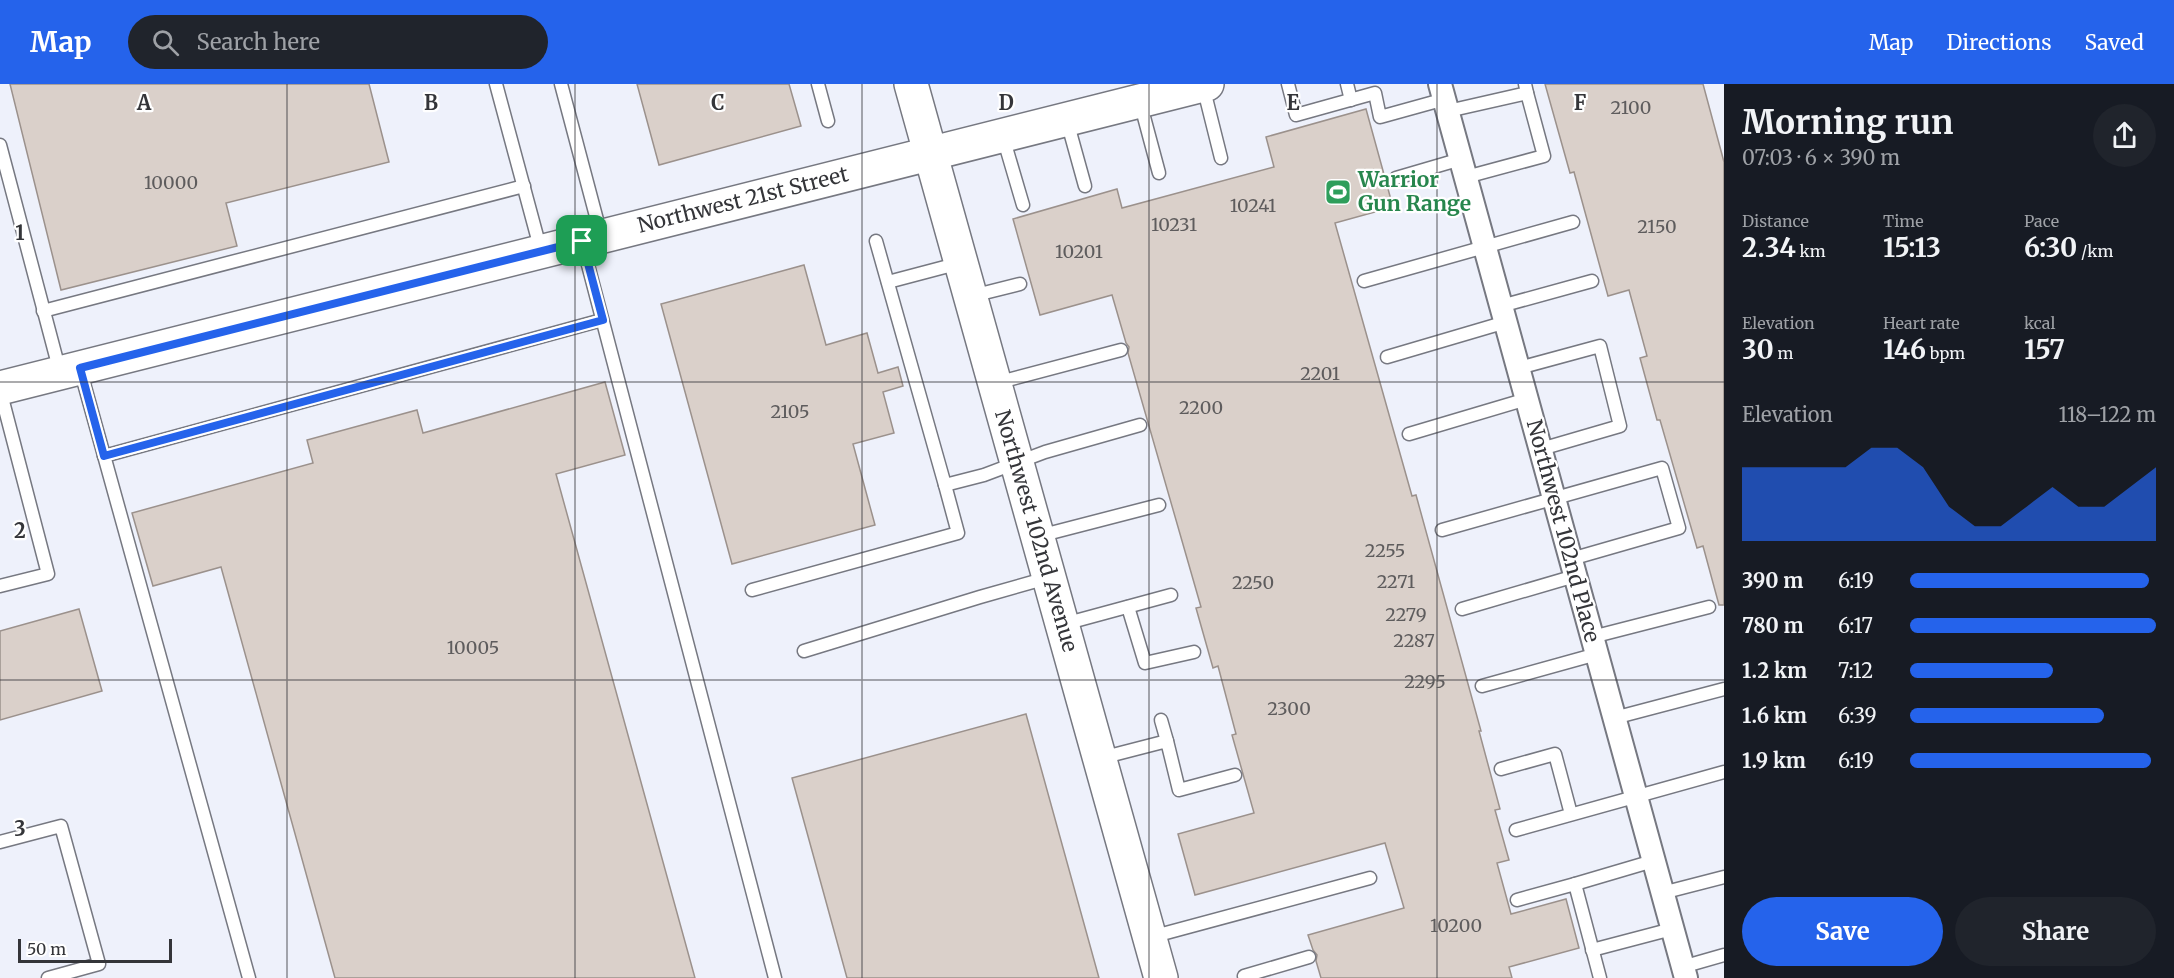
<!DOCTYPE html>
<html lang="en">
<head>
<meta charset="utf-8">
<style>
  :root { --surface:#171b24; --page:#20242c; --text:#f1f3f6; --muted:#9ea1a6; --accent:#2563eb }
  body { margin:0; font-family:Merriweather,serif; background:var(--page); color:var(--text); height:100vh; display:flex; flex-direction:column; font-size:22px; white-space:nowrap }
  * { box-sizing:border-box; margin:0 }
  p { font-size:20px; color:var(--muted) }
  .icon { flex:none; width:33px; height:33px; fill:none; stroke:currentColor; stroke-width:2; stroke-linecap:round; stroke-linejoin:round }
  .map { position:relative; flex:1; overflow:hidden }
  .details { display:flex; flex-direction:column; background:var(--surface); width:450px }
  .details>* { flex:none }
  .scale { position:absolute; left:18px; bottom:15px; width:154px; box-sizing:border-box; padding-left:6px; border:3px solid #343539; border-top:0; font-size:16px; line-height:21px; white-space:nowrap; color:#343539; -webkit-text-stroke:4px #fff; paint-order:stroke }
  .pin { position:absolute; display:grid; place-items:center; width:51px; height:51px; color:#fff; margin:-26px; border-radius:12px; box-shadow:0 3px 9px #0006 }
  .round { display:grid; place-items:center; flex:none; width:63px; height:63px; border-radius:32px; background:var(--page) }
  .head { display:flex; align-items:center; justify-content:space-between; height:102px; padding:0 18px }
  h1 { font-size:33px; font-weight:700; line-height:45px }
  .stats { display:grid; grid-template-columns:repeat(3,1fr); gap:9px; height:102px; padding:6px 18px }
  .stats div { display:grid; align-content:center }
  .stats b { font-size:26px; font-weight:700 }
  .stats small { font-size:16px; font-weight:400 }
  .stats p { font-size:16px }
  .chart { height:168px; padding:12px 18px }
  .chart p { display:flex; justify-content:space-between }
  .chart svg { width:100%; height:108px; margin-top:6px; fill:var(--accent); opacity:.7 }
  .primary-button { display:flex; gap:12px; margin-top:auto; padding:12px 18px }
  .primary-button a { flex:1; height:69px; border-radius:36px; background:var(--accent); color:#fff; font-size:24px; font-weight:700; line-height:69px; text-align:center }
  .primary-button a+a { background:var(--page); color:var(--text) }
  ul { padding:0 18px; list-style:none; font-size:20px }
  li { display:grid; grid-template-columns:96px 72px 1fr; align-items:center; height:45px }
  li i { height:15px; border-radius:8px; background:var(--accent) }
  header { display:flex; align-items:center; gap:36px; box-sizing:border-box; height:84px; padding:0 30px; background:var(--accent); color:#fff }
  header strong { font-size:28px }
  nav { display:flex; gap:33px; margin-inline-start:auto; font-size:21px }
  .search { width:420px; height:54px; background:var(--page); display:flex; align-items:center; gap:15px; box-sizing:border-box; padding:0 21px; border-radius:33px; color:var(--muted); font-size:22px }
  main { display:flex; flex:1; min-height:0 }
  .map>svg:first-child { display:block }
  .building { fill:#dad0ca; stroke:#9b918c; stroke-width:1.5 }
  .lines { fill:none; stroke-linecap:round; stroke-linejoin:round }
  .lane-casing { stroke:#767881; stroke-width:15 }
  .street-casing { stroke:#767881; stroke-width:26 }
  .secondary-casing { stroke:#767881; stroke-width:36 }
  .lane { stroke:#fff; stroke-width:12 }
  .street { stroke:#fff; stroke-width:22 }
  .secondary { stroke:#fff; stroke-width:33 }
  .route-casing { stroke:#fff; stroke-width:12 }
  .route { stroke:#2563eb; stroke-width:8 }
  .grid { fill:none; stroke:#343539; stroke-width:1.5; stroke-opacity:0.55 }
  .labels { text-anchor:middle; stroke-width:4.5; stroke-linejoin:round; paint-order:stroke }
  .number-label { font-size:18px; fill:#5e5c5d }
  .leisure-label { font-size:21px; font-weight:bold; fill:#27864d; stroke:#fff; text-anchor:start }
  .street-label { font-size:21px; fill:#343539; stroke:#fff }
  .grid-label { font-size:20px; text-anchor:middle; font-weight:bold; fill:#343539; stroke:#fff; stroke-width:4.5; stroke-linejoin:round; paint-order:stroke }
</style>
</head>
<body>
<header>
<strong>Map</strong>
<div class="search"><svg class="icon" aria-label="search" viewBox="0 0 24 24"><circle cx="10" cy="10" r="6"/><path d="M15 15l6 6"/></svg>Search here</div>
<nav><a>Map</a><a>Directions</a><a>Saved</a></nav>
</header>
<main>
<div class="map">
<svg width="1724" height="894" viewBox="0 0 1724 894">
  <rect width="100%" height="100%" fill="#eef1fb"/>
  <g class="building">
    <polygon points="10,0 369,0 389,78 226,119 237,162 61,206"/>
    <polygon points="637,0 789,0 801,42 659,81"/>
    <polygon points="1545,0 1703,0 1724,78 1724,521 1719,521 1703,462 1697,464 1660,336 1657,336 1640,274 1647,272 1629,206 1608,212 1574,88 1570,89"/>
    <polygon points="1366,25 1393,123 1335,139 1412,412 1416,411 1481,647 1479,647 1500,725 1495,726 1509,776 1497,779 1511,830 1566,815 1579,864 1509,883 1512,894 1321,894 1316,877 1317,871 1313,866 1308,851 1404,824 1385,759 1195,811 1178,750 1254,729 1232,651 1236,650 1218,582 1213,584 1196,524 1201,523 1128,269 1129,263 1126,259 1112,211 1040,231 1013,135 1117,105 1122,124 1274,83 1266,53"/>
    <polygon points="804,181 826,261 867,249 878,289 898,283 903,302 883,308 894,349 853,360 875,441 732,480 661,220"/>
    <polygon points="605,298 625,371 556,390 695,894 335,894 221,483 153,502 132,429 313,379 307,356 417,326 423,349"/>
    <polygon points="79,525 102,607 0,636 0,547"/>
    <polygon points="1026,630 1099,894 847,894 792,694"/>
  </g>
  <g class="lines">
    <defs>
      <g id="lane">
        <polyline points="496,0 541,167"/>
        <polyline points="561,0 601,151"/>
        <polyline points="818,0 828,37"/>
        <polyline points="1288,0 1296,31 1375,9 1380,33 1445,15"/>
        <polyline points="1347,0 1351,16"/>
        <polyline points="1203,2 1221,74"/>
        <polyline points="1140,18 1159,89"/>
        <polyline points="1448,27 1527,9 1525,0"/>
        <polyline points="1067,37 1085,102"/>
        <polyline points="1003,53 1023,121"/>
        <polyline points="0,61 60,288"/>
        <polyline points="1466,93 1544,72 1527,9"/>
        <polyline points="1396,94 1461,75"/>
        <polyline points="876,157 945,401"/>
        <polyline points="582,158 775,894"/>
        <polyline points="1364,197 1573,138"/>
        <polyline points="888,198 960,179"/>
        <polyline points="972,212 1020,200"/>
        <polyline points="1501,222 1592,197"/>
        <polyline points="43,227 524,102"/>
        <polyline points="1387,273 1506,238"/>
        <polyline points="1519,284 1600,262 1620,342 1541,365"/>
        <polyline points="80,285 249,894"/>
        <polyline points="996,299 1121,266"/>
        <polyline points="1409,350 1527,315"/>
        <polyline points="104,372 602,236"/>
        <polyline points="1442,446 1662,384 1679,444 1571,475"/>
        <polyline points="1039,452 1159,421"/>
        <polyline points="0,502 48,490 0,306"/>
        <polyline points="752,506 958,449 945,401 984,391 1045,368 1140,341"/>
        <polyline points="1128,523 1145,579 1194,568"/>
        <polyline points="1462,525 1575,492"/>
        <polyline points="1064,540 1171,511"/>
        <polyline points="1592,553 1709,523"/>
        <polyline points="804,567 980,513 1047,494"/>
        <polyline points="1482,602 1597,570"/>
        <polyline points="1614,634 1724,605"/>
        <polyline points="1161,636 1167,657"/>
        <polyline points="1101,674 1167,657 1179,706 1235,691"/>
        <polyline points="1501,685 1555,670 1571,730"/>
        <polyline points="1516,746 1724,688"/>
        <polyline points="0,758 61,742 99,880 48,894"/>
        <polyline points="1575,800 1653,777"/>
        <polyline points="1662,809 1724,793"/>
        <polyline points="1517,816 1575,800 1600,894"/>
        <polyline points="1151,853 1370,794"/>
        <polyline points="1592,866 1672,845"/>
        <polyline points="1682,883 1724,871"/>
        <polyline points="1245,894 1244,892 1309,873"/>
      </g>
      <polyline id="street" points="1440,0 1686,894"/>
      <g id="secondary">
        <polyline points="911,0 1161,894"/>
        <polyline points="0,304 1207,0"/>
      </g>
    </defs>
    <use href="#lane" class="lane-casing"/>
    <use href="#street" class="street-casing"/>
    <use href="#secondary" class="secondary-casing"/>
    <use href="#lane" class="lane"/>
    <use href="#street" class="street"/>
    <use href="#secondary" class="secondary"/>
  </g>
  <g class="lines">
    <defs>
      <polygon id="route" points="582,157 603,236 104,372 80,284"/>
    </defs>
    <use href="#route" class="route-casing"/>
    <use href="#route" class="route"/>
  </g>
  <path class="grid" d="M287 0V894M575 0V894M862 0V894M1149 0V894M1437 0V894M0 298H1724M0 596H1724"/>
  <defs>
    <symbol id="stadium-square" viewBox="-11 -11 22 22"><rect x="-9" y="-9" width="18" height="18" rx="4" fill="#2e9e5b" stroke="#fff"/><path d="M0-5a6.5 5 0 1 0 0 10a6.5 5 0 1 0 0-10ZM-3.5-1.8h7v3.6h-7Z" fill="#fff"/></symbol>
  </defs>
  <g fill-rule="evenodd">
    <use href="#stadium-square" x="1323" y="93" width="30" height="30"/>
  </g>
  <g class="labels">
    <g class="number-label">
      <text x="1631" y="30">2100</text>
      <text x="171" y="105">10000</text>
      <text x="1253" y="128">10241</text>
      <text x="1174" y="147">10231</text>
      <text x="1657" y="149">2150</text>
      <text x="1079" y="174">10201</text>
      <text x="1320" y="296">2201</text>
      <text x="1201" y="330">2200</text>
      <text x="790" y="334">2105</text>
      <text x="1385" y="473">2255</text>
      <text x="1396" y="504">2271</text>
      <text x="1253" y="505">2250</text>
      <text x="1406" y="537">2279</text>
      <text x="1414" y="563">2287</text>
      <text x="473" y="570">10005</text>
      <text x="1425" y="604">2295</text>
      <text x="1289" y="631">2300</text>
      <text x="1456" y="848">10200</text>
    </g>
    <g class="leisure-label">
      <text x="1358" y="103">Warrior<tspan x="1358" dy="24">Gun Range</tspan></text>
    </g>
    <g class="street-label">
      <text transform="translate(743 116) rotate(-14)" y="7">Northwest 21st Street</text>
      <text transform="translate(1036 447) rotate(74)" y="7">Northwest 102nd Avenue</text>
      <text transform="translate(1563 447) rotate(75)" y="7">Northwest 102nd Place</text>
    </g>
  </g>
  <g class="grid-label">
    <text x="144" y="26">A</text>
    <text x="431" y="26">B</text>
    <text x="718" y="26">C</text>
    <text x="1006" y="26">D</text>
    <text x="1293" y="26">E</text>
    <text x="1580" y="26">F</text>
    <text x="20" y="156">1</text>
    <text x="20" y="454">2</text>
    <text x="20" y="752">3</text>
  </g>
</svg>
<div class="scale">50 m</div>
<div class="pin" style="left:582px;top:157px;background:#1e9e55"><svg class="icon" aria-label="arrive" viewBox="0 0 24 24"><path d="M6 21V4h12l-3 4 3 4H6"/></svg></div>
</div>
<section class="details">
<div class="head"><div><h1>Morning run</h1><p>07:03 · 6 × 390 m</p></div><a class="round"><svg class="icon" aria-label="share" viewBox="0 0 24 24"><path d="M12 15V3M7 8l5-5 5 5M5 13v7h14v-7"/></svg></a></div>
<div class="stats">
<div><p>Distance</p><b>2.34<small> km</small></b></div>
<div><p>Time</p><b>15:13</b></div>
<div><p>Pace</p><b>6:30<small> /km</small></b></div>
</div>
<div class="stats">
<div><p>Elevation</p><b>30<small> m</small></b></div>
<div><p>Heart rate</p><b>146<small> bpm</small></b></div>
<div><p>kcal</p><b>157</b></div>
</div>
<div class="chart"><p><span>Elevation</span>118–122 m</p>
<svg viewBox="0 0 160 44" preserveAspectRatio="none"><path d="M0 44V14L10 14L20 14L30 14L40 14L50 6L60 6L70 14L80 30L90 38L100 38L110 30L120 22L130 30L140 30L150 22L160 14V44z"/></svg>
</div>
<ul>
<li><b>390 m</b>6:19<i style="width:97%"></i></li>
<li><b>780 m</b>6:17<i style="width:100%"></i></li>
<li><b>1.2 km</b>7:12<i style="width:58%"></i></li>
<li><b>1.6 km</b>6:39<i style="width:79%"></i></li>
<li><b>1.9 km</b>6:19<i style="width:98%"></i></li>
</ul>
<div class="primary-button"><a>Save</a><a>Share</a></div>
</section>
</main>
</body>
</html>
